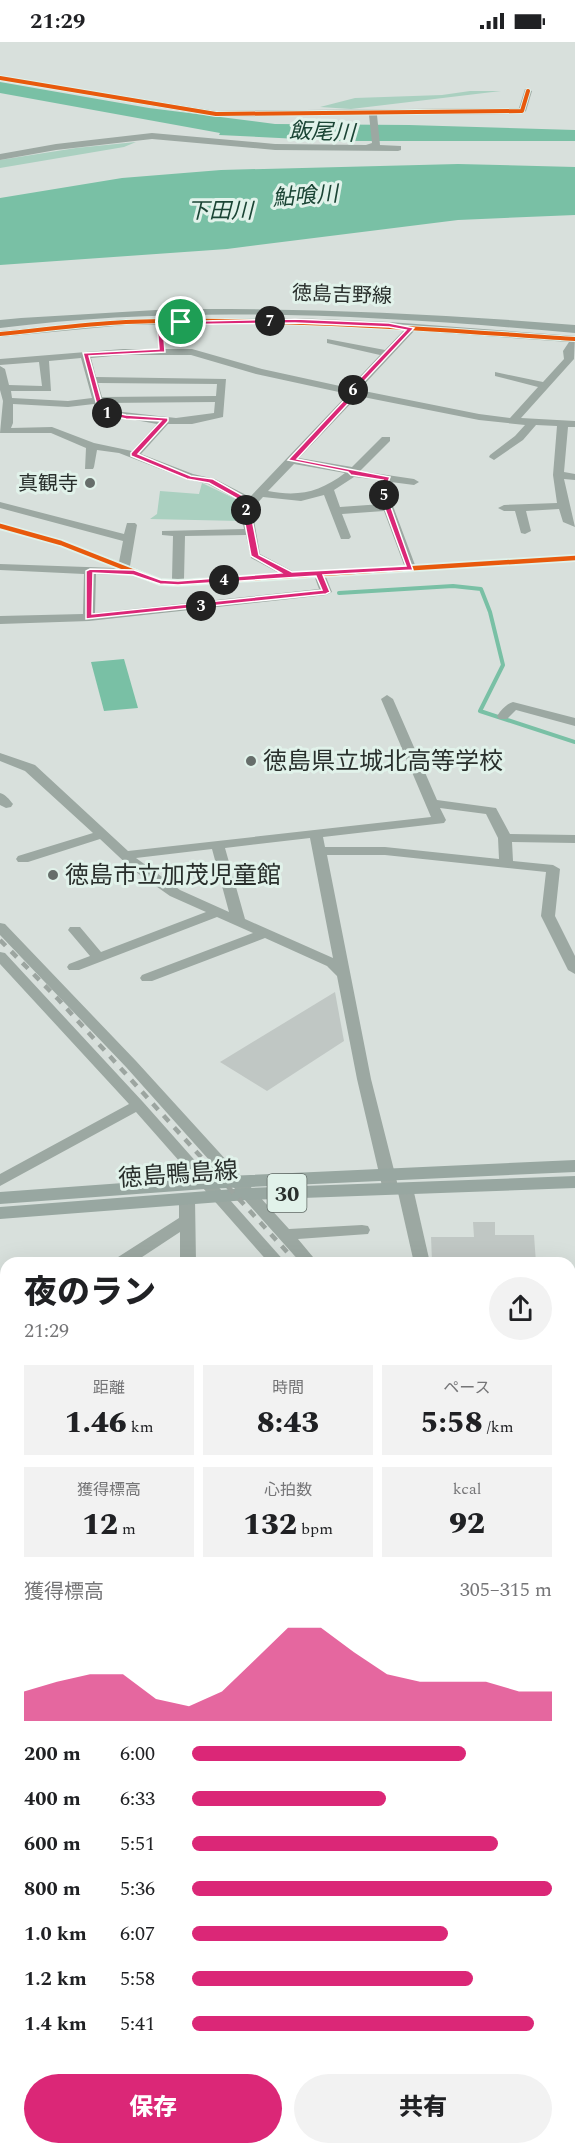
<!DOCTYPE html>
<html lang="ja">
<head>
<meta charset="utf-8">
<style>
  :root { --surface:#fff; --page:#f2f2f2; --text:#202124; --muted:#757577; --accent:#db2777 }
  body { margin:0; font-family:Spectral,"Noto Sans JP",serif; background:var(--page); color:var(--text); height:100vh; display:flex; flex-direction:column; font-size:22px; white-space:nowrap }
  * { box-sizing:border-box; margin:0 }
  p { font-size:20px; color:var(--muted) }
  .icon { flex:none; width:33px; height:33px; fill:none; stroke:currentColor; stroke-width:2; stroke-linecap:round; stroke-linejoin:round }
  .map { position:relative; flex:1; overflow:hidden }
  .drawer { position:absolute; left:0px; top:1215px; width:576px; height:898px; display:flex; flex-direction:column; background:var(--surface); border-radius:18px 18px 0 0; box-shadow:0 6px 24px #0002 }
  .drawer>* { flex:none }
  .pin { position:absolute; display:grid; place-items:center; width:51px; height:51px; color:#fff; margin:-26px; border:3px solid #fff; border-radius:50%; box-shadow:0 2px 6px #0007 }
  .km { position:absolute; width:30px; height:30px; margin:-15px; border-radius:50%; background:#222; color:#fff; font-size:16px; line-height:30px; text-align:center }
  .round { display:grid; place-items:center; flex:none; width:63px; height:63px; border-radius:32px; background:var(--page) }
  .head { display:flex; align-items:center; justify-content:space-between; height:102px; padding:0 24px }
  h1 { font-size:33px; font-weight:800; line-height:45px }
  .stats { display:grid; grid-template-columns:repeat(3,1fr); gap:9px; height:102px; padding:6px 24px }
  .stats div { display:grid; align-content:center; border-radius:0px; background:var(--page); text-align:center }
  .stats b { font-size:30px; font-weight:800 }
  .stats small { font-size:16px; font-weight:400 }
  .stats p { font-size:16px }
  .chart { height:168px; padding:12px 24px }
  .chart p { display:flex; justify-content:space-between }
  .chart svg { width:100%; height:108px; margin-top:6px; fill:var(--accent); opacity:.7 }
  .cta { display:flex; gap:12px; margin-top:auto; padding:12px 24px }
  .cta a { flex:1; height:69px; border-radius:36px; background:var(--accent); color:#fff; font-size:24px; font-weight:800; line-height:69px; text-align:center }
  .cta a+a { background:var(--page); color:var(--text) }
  ul { padding:0 24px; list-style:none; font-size:20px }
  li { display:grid; grid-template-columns:96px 72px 1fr; align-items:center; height:45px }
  li i { height:15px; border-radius:8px; background:var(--accent) }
  .status { display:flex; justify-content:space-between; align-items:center; height:42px; padding:0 30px; background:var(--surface); direction:ltr }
  .status svg { height:16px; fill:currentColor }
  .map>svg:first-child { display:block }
  .green { fill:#aad0c0 }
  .water { fill:#79c0a5 }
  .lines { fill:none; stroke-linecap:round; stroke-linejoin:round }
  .stream { stroke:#79c0a5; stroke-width:4 }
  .building { fill:#c0c7c4 }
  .minor { fill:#9ca8a2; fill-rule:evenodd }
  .major { fill:#98a7a1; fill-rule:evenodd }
  .rail-far1 { stroke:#9ca5a0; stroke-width:4.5; stroke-dasharray:8 8; stroke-linecap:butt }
  .rail { stroke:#9ca5a0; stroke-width:6; stroke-dasharray:10 10; stroke-linecap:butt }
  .cycleway-far1-casing { stroke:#e1f2ea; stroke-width:6 }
  .cycleway-casing { stroke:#e1f2ea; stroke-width:8 }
  .cycleway-far1 { stroke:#e8590c; stroke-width:4 }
  .cycleway { stroke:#e8590c; stroke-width:4.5 }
  .route { fill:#db2777; stroke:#fff; stroke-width:1.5; fill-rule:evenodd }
  .poi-dot { fill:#666d6a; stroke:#e1f2ea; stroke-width:2 }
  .labels { text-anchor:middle; stroke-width:6; stroke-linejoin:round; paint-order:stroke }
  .far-street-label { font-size:20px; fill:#292f2c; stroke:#e1f2ea }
  .far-poi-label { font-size:20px; fill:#292f2c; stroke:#e1f2ea; text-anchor:end }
  .far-water-label { font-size:22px; font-style:italic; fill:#1b4535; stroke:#e1f2ea }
  .shield { fill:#e1f2ea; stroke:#606a65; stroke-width:1.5 }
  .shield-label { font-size:22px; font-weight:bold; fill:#292f2c }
  .poi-label { font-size:24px; fill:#292f2c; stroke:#e1f2ea; text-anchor:start }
  .street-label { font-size:24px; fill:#292f2c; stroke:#e1f2ea }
</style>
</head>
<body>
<div class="status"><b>21:29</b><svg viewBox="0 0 49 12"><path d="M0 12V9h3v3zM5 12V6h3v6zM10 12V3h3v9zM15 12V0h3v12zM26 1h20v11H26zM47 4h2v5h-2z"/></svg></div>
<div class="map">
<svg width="575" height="2113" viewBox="0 0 575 2113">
  <rect width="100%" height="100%" fill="#d8e0dc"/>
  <g class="green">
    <polygon points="470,49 501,49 351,67 320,65 355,56 442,53"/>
    <polygon points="136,100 124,105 0,126 0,118 76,106"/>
    <polygon points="202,441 246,462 240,466 240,479 150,477 157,472 160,449 199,452"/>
    <rect x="0" y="1699" width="6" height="74"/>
  </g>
  <g class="water">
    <polygon points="0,40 149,66 275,82 409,83 575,88 575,99 339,99 219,93 220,91 0,51"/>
    <polygon points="458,122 575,125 575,173 458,178 227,207 0,223 0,156 122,136 221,128"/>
    <polygon points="124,617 138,666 104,669 91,620"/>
  </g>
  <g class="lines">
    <polyline class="stream" points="339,551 453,544 481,547 490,570 503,623 480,669 575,700"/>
  </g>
  <g class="building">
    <polygon points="335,950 344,999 267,1049 220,1020"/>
    <polygon points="473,1180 495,1180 495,1193 534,1193 536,1221 432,1219 431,1195 474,1195"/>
  </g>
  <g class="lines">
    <g class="minor">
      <polygon points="0,34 216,69 519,66 525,47 532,49 526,69 522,72 377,73 380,103 401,104 401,108 398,109 275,108 152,97 56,108 0,118 0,112 56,102 152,91 275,102 366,103 372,101 369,73 216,75 0,38"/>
      <path d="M295 276 389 280 575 294 574 317 521 376 575 379V385H568L564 430 575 432V438L564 437 575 485 563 480 559 467 526 469 531 489 525 492 521 491 515 469H504L498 466 504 463 557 461 553 433 557 384 536 383 523 398 494 418 489 415 490 413 515 394 525 383 479 378 358 354 299 416 352 425 382 395H390V399L360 429 414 437 419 440 414 443 391 440 387 448 415 523 575 513V519L326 535 332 550 326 553 89 579 0 582V574L83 572 84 532 0 528V522L115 526 57 503 0 487V481L65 499 119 520 123 499 0 466V460L124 492 127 481H135L137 483 130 524 162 537H172L173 494 162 493V489L244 487 240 466 244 461 208 442 186 437 119 411 97 408 94 425 93 427H85L86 406 51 391H0L3 359 0 348V324L5 327 9 343 42 344 39 320 0 323V317L123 307H192L262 327 349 346 380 313 327 301V297L385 308 404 288 295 282 125 283 0 295V289L125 277ZM414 289 569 300 563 309 564 317 543 340 495 330V334L538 345 510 376 479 372 359 348ZM123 313H191L256 332 348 352 250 455 215 437 193 432 141 412 168 382H192L223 375 226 337 96 335 91 316ZM81 316 92 356 68 359 12 356 11 349H51L49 319ZM98 341 217 342 216 354 102 355ZM215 360 214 371 176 376 114 369 106 367 104 361ZM13 362 68 365 94 362 97 371 157 382 132 409 94 401 52 385 11 386 13 381ZM294 422 345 431C320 450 299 455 268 449ZM354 435 381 438 377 448 382 462 340 465 334 448ZM324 453 341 497H349L351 495 342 472 384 469 404 523 294 530 260 512 252 467 263 455 301 459ZM246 493 251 516 279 531 184 537 185 494ZM127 531 156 542 178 544 315 536 319 547 95 571 96 532 122 533Z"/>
      <path d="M387 653 393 657 437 758 496 766 510 792 575 793V801L512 800 513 819 553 823 560 827 555 874 575 914V932L568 928 541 874 546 830 385 813H327L371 1037 398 1144 390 1149 382 1144 357 1037 337 934 327 924 265 896 152 939H142L140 936 142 933 253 891 217 875 79 928H69L67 925 69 922 90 914 68 888 70 885H80L101 910 206 870 170 854 133 828 100 797 28 820H18L16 817 18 814 93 791 25 729 0 719V711L35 723 128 809 431 775 381 657ZM440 766 486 772 498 796 499 817 385 805H325L323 795 444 781 446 778ZM310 796 333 916 245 877 225 806ZM212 807 229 870 180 848 136 816Z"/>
      <path d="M513 660 575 676V684L516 668 507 677H499L497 674C501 668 506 662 513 660Z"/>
      <path d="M0 751C6 753 9 757 13 762L11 765 6 766 0 763Z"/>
      <polygon points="0,881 5,882 136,1019 289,1187 362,1183 368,1184 370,1188 368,1192 298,1197 318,1221 301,1221 126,1025 0,893"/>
      <polygon points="0,910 5,911 143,1060 286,1221 269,1221 136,1070 0,1144 0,1132 129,1062 0,922"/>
      <polygon points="405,1141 413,1146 430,1221 414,1221 397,1146"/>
      <polygon points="187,1152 195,1157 196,1221 180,1221 180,1190 133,1221 113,1221 115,1217 179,1176 179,1157"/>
      <polygon points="6,1268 6,1281 0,1283 0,1270"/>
      <rect x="0" y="1328" width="6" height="12"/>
      <rect x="570" y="1345" width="5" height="12"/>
      <rect x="570" y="1384" width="5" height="12"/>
      <polygon points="570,1485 575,1487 575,1504 570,1502"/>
      <polygon points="6,1492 6,1506 0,1507 0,1493"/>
      <polygon points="570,1533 575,1535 575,1552 570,1550"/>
      <rect x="0" y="1626" width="6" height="14"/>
      <rect x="0" y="1683" width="6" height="16"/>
      <rect x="0" y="1777" width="6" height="16"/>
      <polygon points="575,1904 575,1922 570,1924 570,1906"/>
      <rect x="0" y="1938" width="6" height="18"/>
      <polygon points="575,2029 575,2051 570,2053 570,2031"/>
      <polygon points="6,2044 6,2064 0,2066 0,2046"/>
      <polygon points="570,2056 575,2058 575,2083 570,2081"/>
      <polygon points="300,2108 325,2108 327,2113 302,2113"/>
      <polygon points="354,2108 388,2108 386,2113 352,2113"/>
    </g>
    <g class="major">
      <path d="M173 267C307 266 441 272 575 283V291C385 274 190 262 0 286V278L21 276Z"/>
      <polygon points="575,1118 575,1130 205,1147 0,1162 0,1150 205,1135"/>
      <polygon points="575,1134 575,1146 247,1158 0,1177 0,1165 247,1146"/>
    </g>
    <polyline class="rail-far1" points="0,898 58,957 297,1221"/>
    <polyline class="rail" points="570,1522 575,1527"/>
    <defs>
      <g id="cycleway-far1">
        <polyline points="0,36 216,72 522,69 528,49"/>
        <path d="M0 292C42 288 84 282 126 280 277 275 425 287 575 297"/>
      </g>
      <polyline id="cycleway" points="0,484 61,501 160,540 178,541 575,516"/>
    </defs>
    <use href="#cycleway-far1" class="cycleway-far1-casing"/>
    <use href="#cycleway" class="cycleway-casing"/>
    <use href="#cycleway-far1" class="cycleway-far1"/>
    <use href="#cycleway" class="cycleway"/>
  </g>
  <path class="route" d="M295 277 389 281 414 286 355 349 357 352 297 417 390 435 385 448 413 528 323 533 330 550 326 552 86 577V529L90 527 134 528 161 538 178 539 281 531 251 514 242 466 247 462 209 441 187 437 131 414V411L161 379 126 377 99 371 83 311 159 307 157 282 160 280ZM295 281 389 285 406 288 347 350 350 352 288 418 348 430 351 433 383 438 378 448 406 524 292 530 259 513 250 467 254 460 213 437 191 434 138 412 168 379V376L126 373 104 368 89 314 165 310 163 283ZM93 531 133 533 160 542 178 543 316 534 322 548 92 572Z"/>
  <g class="poi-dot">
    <circle cx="90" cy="441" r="6"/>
    <circle cx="251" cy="719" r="6"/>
    <circle cx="53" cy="833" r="6"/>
  </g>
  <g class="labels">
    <g class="far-street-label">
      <text transform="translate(342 252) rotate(2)" y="7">徳島吉野線</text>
    </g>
    <g class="far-poi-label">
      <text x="78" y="448">真観寺</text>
    </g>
    <g class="far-water-label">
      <text transform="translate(322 89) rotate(2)" y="8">飯尾川</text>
      <text transform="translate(305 153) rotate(-4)" y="8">鮎喰川</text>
      <text x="220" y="176">下田川</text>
    </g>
    <rect class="shield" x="267.5" y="1132" width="39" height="38" rx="4.5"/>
    <g class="shield-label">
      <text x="287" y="1159">30</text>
    </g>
    <g class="poi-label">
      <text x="263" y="727">徳島県立城北高等学校</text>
      <text x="65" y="841">徳島市立加茂児童館</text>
    </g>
    <g class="street-label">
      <text transform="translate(178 1132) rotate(-4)" y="8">徳島鴨島線</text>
    </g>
  </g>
</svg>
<div class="pin" style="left:181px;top:280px;background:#1e9e55"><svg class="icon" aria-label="arrive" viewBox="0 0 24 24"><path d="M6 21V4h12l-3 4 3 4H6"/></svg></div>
<b class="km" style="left:107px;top:371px">1</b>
<b class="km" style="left:246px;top:468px">2</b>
<b class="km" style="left:201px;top:564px">3</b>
<b class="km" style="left:224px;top:538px">4</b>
<b class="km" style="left:384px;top:453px">5</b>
<b class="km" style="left:353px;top:348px">6</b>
<b class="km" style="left:270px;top:279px">7</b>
<section class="drawer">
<div class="head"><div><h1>夜のラン</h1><p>21:29</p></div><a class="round"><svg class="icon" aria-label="share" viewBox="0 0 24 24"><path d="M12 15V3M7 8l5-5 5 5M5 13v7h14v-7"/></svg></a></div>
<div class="stats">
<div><p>距離</p><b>1.46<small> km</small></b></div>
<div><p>時間</p><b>8:43</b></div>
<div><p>ペース</p><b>5:58<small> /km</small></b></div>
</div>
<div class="stats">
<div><p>獲得標高</p><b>12<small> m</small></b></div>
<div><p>心拍数</p><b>132<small> bpm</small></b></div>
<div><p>kcal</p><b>92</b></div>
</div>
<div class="chart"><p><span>獲得標高</span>305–315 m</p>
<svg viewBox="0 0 160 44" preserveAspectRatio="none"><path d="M0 44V32L10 28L20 25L30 25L40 35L50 38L60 32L70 19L80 6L90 6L100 16L110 25L120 28L130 28L140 28L150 32L160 32V44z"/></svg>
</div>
<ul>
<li><b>200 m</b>6:00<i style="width:76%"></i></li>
<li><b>400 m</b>6:33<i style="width:54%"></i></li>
<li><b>600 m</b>5:51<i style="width:85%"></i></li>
<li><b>800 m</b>5:36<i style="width:100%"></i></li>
<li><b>1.0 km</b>6:07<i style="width:71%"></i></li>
<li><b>1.2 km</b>5:58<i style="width:78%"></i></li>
<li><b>1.4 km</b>5:41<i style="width:95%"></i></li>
</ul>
<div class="cta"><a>保存</a><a>共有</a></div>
</section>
</div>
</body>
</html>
